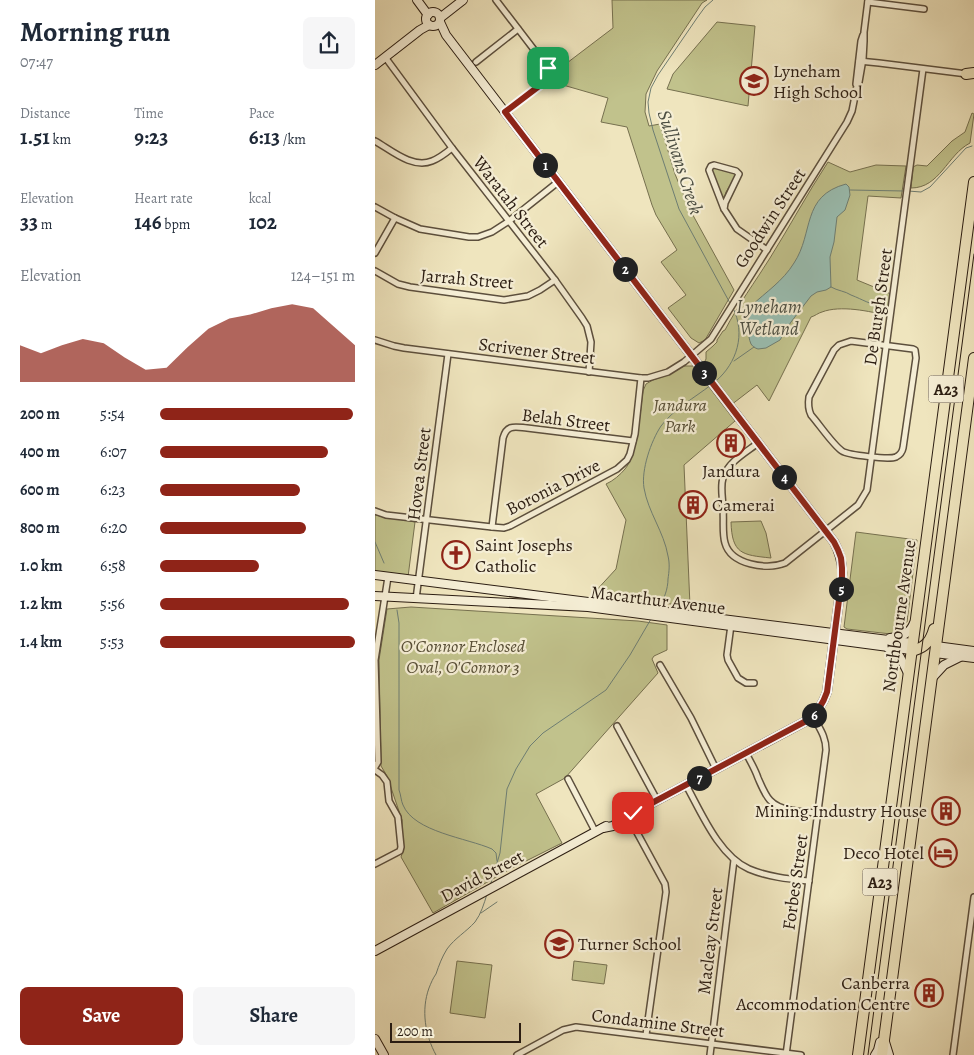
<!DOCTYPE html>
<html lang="en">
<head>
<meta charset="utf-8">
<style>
  :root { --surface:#fff; --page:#f6f6f7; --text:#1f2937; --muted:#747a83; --accent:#8f2418 }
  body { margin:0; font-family:Alegreya,serif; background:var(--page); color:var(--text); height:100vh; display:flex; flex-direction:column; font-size:19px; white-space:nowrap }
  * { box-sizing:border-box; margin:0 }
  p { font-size:16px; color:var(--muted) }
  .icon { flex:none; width:28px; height:28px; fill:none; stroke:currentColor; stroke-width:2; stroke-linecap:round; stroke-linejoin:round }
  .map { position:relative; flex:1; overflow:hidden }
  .sheet { display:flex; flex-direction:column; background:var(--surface); width:375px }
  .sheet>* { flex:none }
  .scale { position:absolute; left:15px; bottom:12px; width:131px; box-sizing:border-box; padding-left:5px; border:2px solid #2b1d12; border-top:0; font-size:14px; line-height:18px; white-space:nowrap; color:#2b1d12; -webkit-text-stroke:4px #f5eed5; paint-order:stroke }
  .pin { position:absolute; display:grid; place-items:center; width:42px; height:42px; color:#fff; margin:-21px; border-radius:10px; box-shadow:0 2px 8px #0006 }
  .km { position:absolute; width:25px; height:25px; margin:-12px; border-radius:50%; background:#222; color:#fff; font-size:14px; line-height:25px; text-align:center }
  .round { display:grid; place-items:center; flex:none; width:52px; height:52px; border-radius:8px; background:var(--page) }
  .summary { display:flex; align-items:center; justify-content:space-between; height:85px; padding:0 20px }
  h1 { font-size:28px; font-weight:600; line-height:38px }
  .stats { display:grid; grid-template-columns:repeat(3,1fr); gap:8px; height:85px; padding:5px 20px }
  .stats div { display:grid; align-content:center }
  .stats b { font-size:21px; font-weight:600 }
  .stats small { font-size:14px; font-weight:400 }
  .stats p { font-size:14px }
  .chart { height:140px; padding:10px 20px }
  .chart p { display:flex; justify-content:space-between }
  .chart svg { width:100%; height:90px; margin-top:5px; fill:var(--accent); opacity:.7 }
  .action { display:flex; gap:10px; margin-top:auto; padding:10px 20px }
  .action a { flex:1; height:58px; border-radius:8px; background:var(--accent); color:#fff; font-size:20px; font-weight:600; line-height:58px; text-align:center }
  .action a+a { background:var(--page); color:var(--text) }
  ul { padding:0 20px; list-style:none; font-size:16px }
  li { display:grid; grid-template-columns:80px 60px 1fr; align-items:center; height:38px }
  li i { height:12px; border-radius:6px; background:var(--accent) }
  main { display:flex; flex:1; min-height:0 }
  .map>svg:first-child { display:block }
  .green { fill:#c1c28c; stroke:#76704f }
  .water { fill:#9abfb3; stroke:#6e7e73 }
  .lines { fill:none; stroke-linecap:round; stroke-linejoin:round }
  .stream { stroke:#6e7e73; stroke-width:1 }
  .street-casing { stroke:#5c4f3d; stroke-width:8 }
  .secondary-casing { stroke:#2b1d12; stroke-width:10 }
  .highway-casing { stroke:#2b1d12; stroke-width:12 }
  .street { stroke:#f5eed5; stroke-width:5 }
  .secondary { stroke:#f5eed5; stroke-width:8 }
  .highway { stroke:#efe5be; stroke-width:10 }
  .tram { stroke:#2b1d12; stroke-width:1 }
  .route-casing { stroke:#fff; stroke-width:10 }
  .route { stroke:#8f2418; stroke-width:6 }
  .labels { text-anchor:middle; stroke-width:4.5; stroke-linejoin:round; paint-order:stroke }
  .shield { fill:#f5eed5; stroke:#685c4c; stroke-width:1 }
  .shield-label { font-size:16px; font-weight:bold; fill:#2b1d12 }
  .poi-label { font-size:18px; fill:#2b1d12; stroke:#f5eed5; text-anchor:start }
  .street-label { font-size:18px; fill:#2b1d12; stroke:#f5eed5 }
  .park-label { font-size:18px; font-style:italic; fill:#584f37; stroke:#f5eed5 }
  .water-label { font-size:19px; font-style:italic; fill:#4c4e42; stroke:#f5eed5 }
</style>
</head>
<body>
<main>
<section class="sheet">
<div class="summary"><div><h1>Morning run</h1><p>07:47</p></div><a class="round"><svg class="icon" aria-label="share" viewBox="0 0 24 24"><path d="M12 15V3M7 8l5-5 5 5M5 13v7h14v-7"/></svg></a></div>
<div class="stats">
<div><p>Distance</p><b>1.51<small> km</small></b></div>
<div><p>Time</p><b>9:23</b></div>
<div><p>Pace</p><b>6:13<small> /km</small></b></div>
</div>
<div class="stats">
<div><p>Elevation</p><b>33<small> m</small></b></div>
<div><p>Heart rate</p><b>146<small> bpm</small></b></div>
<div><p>kcal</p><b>102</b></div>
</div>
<div class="chart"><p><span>Elevation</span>124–151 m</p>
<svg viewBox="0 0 160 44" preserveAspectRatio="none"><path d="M0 44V26L10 30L20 26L30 23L40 25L50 32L60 38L70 37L80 27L90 18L100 13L110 11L120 8L130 6L140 8L150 17L160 26V44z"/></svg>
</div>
<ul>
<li><b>200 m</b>5:54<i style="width:99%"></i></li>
<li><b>400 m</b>6:07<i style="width:86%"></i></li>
<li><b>600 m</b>6:23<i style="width:72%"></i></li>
<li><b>800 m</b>6:20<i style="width:75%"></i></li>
<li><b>1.0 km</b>6:58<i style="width:51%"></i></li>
<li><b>1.2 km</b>5:56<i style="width:97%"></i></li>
<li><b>1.4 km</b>5:53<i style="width:100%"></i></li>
</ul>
<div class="action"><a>Save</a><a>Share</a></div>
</section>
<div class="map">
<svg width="599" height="1055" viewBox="0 0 599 1055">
  <rect width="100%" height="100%" fill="#efe5be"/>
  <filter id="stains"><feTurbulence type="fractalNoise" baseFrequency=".004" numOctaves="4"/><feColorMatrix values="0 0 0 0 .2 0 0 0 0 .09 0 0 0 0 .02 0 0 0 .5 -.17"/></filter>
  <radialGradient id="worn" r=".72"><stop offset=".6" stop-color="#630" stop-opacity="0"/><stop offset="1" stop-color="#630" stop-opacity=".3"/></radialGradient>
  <g class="green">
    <polygon points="237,0 332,0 327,3 282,71 271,94 270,112 274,126 285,124 300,174 314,208 359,290 330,340 324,343 316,338 293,308 311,295 286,262 302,250 281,215 277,205 252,127 226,122 233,98 181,83 184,69 238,28"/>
    <polygon points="342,22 380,26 373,106 292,89 298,74"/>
    <path d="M597 113 599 114 595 143C572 155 565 188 536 188L538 167 542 165 552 166 577 141 590 132Z"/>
    <path d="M453 162 475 172 501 165 531 166 526 198 493 196 482 280 516 294 513 316C495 311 465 305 447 312 443 313 440 316 436 317L394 401 382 385 356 405 332 368 330 361 331 359V352L338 346 342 342V340L348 331 350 330C363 305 380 282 395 258 415 226 432 194 453 162Z"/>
    <polygon points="339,167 362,174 351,192 348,203 345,197 337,170"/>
    <path d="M309 366H318L360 421 309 465 315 606 277 602H274L273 601 218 594 241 569 251 520 231 484C238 481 245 475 250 469 263 454 265 411 268 391L271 384 278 380 295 374Z"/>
    <polygon points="0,515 40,522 33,577 0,572"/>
    <path d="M386 521 391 533 396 558C367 555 357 554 356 522Z"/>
    <polygon points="481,532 542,540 532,622 516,634 472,629 469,627"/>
    <polygon points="36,607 263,621 292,625 292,650 279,656 277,659 283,673 190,778 161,794 187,843 137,868 58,913 26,857 27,854 27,820 12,776 6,766 4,660 12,609"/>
    <polygon points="82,961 117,965 110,1018 75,1013"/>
    <polygon points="199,961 232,965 229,984 197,980"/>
  </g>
  <path class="water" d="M471 184 474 187 475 195 470 210 462 217 459 242 455 257 456 287 451 290 442 292 436 296 416 322 405 340 391 348 383 349C380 348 378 347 376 344 372 336 372 314 376 306 391 292 408 281 419 263 439 233 426 196 471 184Z"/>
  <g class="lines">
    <g class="stream">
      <polyline points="338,0 330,7 322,18 283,75 276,88 273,102 274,113 278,130 304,209 356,305"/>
      <polyline points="475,190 529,191"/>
      <polyline points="533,191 546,192 555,187 591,148 597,146"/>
      <path d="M456 287C463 291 470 291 476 295 489 300 493 304 507 306"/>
      <polyline points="359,361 379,347"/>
      <path d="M341 381C362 363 371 334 358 308"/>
      <polyline points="0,542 9,563"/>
      <path d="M284 608C289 599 293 589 293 579 294 572 295 564 293 556 289 532 273 512 269 488 266 470 276 441 286 426 299 409 319 398 336 385"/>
      <path d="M22 610 24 623V790C26 795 26 801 28 805 39 832 92 838 117 849L121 853 122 861"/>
      <polyline points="115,886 125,853 132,789 141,769 155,746 168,733 231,690 255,655 276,619"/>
      <polyline points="106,913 122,902"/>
      <path d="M61 1055C50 1035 46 1010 54 988 56 983 58 978 61 974 64 965 67 957 72 949 80 938 91 932 100 922 106 914 109 904 112 894"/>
    </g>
    <defs>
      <g id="street">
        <polyline points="121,0 173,68 172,80 130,112"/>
        <polyline points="493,2 549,9"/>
        <polyline points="10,57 77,148 180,280 207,318 212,326 216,342 214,372"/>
        <polyline points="484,61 504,63 592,74"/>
        <polyline points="101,62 143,29"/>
        <polyline points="481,84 486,41 488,35"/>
        <path d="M0 141C16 150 37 169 57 161 65 158 71 153 77 148"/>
        <polyline points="0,207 20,218 45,229 94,237 103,237 117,232 134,221 183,182"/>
        <polyline points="349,209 350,203 364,174 361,171 339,165 336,166 334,170 349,209 362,229 392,250"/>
        <polyline points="0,253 20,218"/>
        <polyline points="0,271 23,284 35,287 129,300 153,296 165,290 180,280"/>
        <polyline points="0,340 19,346 29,348 266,378 273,378 293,372 309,362 336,339 472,122 477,111 482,86 484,82 488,59 489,41 489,32 493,0"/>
        <path d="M476 341 538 349 540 350 541 358 528 448C527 453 525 455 521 457 514 460 473 455 467 451 458 445 444 424 436 415 433 409 433 404 434 397L459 350 464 345Z"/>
        <path d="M383 443C370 453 353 462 348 478 345 487 348 499 348 509 349 520 347 533 350 543 356 565 392 570 410 563L483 505 492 490 548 69"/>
        <polyline points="0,511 11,515 117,527 129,528 135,526 242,469 252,460 255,454 260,434 266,378"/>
        <path d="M117 527 128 438C132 424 140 427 152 428L258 441"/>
        <polyline points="41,599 73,354"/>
        <polyline points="356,625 352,655 353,660 363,678 371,683 379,683"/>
        <polyline points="285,665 316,718 341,769"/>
        <polyline points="242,726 282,800"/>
        <path d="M371 753C375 761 380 769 383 778 391 796 394 806 415 810 424 812 434 812 443 813"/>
        <polyline points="0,767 3,762 0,660 13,577"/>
        <polyline points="0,770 7,775 12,782 14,801 23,817 26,847 25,851 0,864"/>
        <polyline points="193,779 220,831"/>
        <path d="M311 785C326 812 344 856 374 869 393 877 414 879 434 881"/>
        <polyline points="253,816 290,884 291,892 271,1035"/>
        <polyline points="142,1055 188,1030 201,1027 426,1055"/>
        <polyline points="335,1055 359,860"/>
        <path d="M411 1055 451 750C451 736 444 728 438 716"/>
        <polyline points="578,1055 599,897"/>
      </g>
      <g id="secondary">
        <polyline points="42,0 53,15"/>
        <circle cx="58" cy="19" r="7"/>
        <polyline points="65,18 88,0"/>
        <path d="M65 22 71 35 459 542C465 553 468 564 467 577L452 692C448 704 443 712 433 720L245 820 238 826 228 828"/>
        <polyline points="0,65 45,30 54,25"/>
        <polyline points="0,575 537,643"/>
        <polyline points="0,596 213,607 536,650"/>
        <path d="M515 638C527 636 534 635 539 623"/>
        <polyline points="561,646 599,651"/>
        <polyline points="513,648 525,657 533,673"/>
        <polyline points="560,653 599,658"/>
        <polyline points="557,678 569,665 587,656"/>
        <polyline points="0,951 231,826"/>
        <polyline points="0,1039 9,1055"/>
        <polyline points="510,1042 514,1055"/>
        <polyline points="500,1055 503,1050 505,1042"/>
      </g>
      <g id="highway">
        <polyline points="591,74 599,73"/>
        <path d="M540 650C551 647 556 640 559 629"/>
        <polyline points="483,1055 599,182"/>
        <polyline points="507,1055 599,358"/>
      </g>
    </defs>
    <use href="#street" class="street-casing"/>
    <use href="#secondary" class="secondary-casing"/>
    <use href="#highway" class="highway-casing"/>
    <use href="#street" class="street"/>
    <use href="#secondary" class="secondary"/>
    <use href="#highway" class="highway"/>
    <polyline class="tram" points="493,1055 599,254"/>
  </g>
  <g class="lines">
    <defs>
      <path id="route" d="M173 68 172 80 130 112 459 542 463 550 466 558 467 568V577L452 692C448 704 443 712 433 720L258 813"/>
    </defs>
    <use href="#route" class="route-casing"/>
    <use href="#route" class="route"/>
  </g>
  <defs>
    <symbol id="school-ring" viewBox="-11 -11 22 22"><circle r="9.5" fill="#f5eed5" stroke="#8f2418" stroke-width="1.5"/><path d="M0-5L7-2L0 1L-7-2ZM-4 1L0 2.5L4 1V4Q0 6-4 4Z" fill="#8f2418"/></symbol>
    <symbol id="building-ring" viewBox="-11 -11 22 22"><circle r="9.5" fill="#f5eed5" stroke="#8f2418" stroke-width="1.5"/><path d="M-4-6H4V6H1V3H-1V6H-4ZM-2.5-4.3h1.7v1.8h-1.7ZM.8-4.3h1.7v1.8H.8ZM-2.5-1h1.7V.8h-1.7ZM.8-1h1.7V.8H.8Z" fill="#8f2418"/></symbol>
    <symbol id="church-ring" viewBox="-11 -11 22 22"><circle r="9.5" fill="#f5eed5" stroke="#8f2418" stroke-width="1.5"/><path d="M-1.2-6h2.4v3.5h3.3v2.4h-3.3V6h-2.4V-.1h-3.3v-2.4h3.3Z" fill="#8f2418"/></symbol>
    <symbol id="hotel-ring" viewBox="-11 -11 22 22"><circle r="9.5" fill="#f5eed5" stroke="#8f2418" stroke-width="1.5"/><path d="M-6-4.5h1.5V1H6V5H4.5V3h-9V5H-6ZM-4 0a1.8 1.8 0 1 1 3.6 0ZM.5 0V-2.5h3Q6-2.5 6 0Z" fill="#8f2418"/></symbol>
  </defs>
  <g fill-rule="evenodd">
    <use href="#school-ring" x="363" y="65" width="32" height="32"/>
    <use href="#building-ring" x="340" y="427" width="32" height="32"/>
    <use href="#building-ring" x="302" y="489" width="32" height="32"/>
    <use href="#church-ring" x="65" y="539" width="32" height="32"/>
    <use href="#building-ring" x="555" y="795" width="32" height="32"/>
    <use href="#hotel-ring" x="552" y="837" width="32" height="32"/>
    <use href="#school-ring" x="168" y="928" width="32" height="32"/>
    <use href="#building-ring" x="538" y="977" width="32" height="32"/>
  </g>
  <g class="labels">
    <g class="shield">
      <rect x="553.5" y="375.5" width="35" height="27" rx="4"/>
      <rect x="487.5" y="868.5" width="35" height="27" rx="4"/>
    </g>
    <g class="shield-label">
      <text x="571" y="395">A23</text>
      <text x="505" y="888">A23</text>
    </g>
    <g class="poi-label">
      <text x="398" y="77">Lyneham<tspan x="398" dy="21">High School</tspan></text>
      <text x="356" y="477" text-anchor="middle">Jandura</text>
      <text x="337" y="511">Camerai</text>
      <text x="100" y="551">Saint Josephs<tspan x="100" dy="21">Catholic</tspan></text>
      <text x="552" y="817" text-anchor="end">Mining Industry House</text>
      <text x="549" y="859" text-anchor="end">Deco Hotel</text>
      <text x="203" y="950">Turner School</text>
      <text x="535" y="989" text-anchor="end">Canberra<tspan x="535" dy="21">Accommodation Centre</tspan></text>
    </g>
    <g class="street-label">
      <text transform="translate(136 202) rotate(52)" y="6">Waratah Street</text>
      <text transform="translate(395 218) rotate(-57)" y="6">Goodwin Street</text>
      <text transform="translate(92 279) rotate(5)" y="6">Jarrah Street</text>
      <text transform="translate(503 307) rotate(-82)" y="6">De Burgh Street</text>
      <text transform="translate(162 351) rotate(7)" y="6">Scrivener Street</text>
      <text transform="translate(191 420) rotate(7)" y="6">Belah Street</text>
      <text transform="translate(44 474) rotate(-83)" y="6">Hovea Street</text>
      <text transform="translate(178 487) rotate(-27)" y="6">Boronia Drive</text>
      <text transform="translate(283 600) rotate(7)" y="6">Macarthur Avenue</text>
      <text transform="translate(524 616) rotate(-82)" y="6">Northbourne Avenue</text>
      <text transform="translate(107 876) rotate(-28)" y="6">David Street</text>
      <text transform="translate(420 882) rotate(-82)" y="6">Forbes Street</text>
      <text transform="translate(335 941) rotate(-83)" y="6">Macleay Street</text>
      <text transform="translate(283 1023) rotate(7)" y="6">Condamine Street</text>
    </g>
    <g class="park-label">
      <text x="305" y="411">Jandura<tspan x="305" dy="21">Park</tspan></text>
      <text x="88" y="652">O'Connor Enclosed<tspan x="88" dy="21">Oval, O'Connor 3</tspan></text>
    </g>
    <g class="water-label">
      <text transform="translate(306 162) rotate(72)" y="7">Sullivans Creek</text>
      <text x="394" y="313">Lyneham<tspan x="394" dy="22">Wetland</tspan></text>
    </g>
  </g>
  <rect width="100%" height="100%" filter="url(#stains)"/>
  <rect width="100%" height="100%" fill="url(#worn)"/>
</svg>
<div class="scale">200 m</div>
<div class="pin" style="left:173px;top:68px;background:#1e9e55"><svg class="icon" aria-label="arrive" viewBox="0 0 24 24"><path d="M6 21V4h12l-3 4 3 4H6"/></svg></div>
<div class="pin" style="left:258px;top:813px;background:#d93025"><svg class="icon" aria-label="check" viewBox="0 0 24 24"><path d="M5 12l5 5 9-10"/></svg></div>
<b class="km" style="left:170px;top:165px">1</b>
<b class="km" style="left:250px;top:269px">2</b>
<b class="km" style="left:329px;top:373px">3</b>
<b class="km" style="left:409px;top:477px">4</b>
<b class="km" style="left:466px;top:589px">5</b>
<b class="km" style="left:439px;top:715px">6</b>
<b class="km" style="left:324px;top:778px">7</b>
</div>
</main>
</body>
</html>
